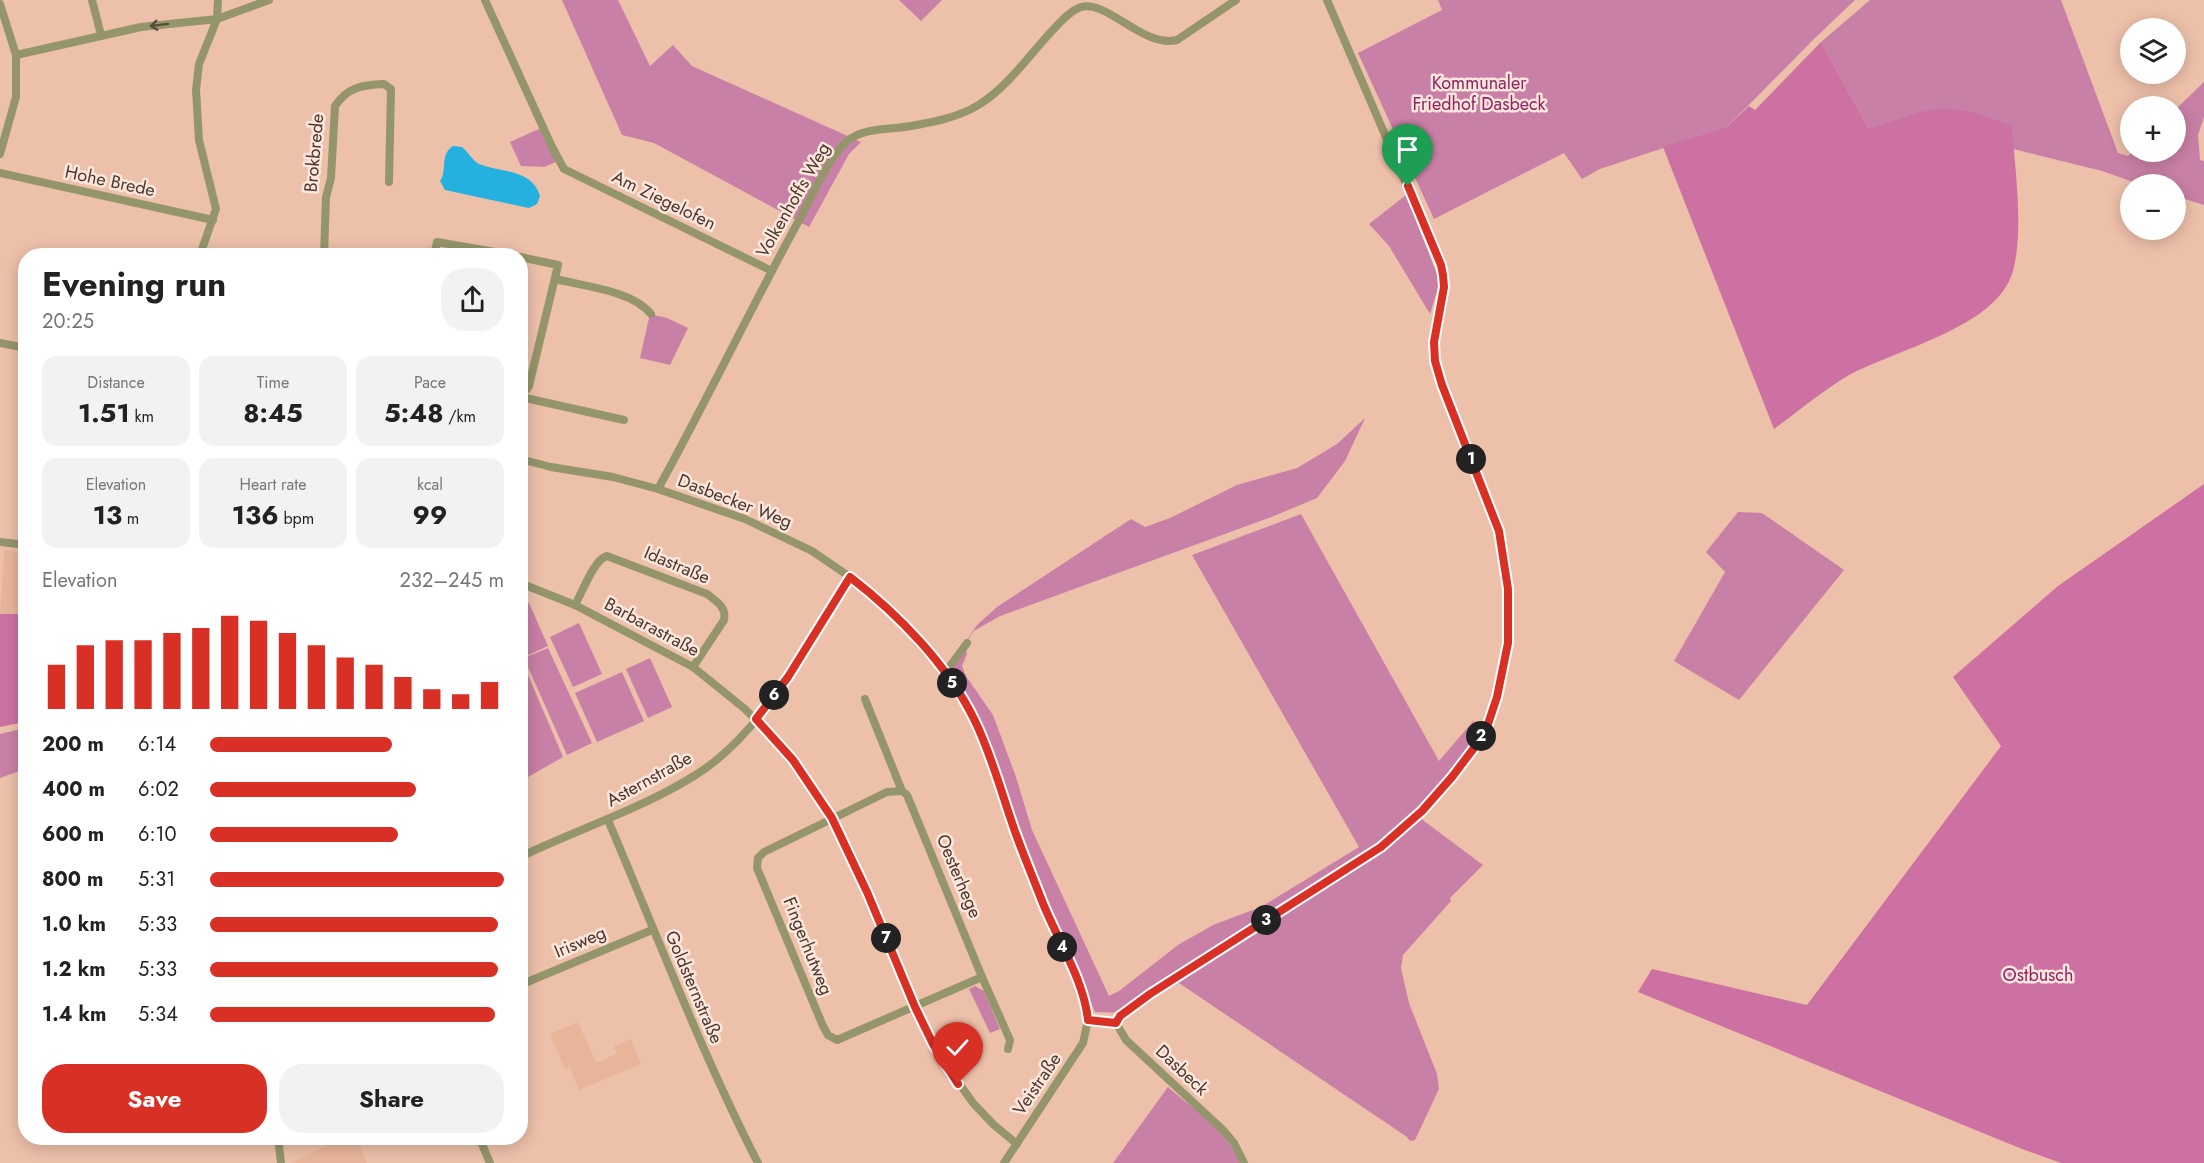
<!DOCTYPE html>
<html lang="en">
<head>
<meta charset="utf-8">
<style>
  :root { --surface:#fff; --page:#f2f2f2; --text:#222; --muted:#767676; --accent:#d93025 }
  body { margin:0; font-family:Jost,sans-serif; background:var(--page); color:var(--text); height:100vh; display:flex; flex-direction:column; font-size:22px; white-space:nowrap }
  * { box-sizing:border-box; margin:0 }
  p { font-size:20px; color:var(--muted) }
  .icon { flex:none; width:33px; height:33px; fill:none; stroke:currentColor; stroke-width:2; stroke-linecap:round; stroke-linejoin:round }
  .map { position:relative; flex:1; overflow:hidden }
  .details { position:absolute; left:18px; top:248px; width:510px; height:897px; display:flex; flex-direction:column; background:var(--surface); border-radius:24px; box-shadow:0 3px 15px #0003 }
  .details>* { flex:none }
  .tools { position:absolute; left:2120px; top:18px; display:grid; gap:12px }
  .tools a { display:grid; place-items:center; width:66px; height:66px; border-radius:50%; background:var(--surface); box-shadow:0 3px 15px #0003; font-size:30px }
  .pin { position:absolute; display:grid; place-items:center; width:51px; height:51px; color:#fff; margin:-62px -26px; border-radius:50% 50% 50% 0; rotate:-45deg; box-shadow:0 0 6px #0007 }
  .pin .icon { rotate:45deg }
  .km { position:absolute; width:30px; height:30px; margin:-15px; border-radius:50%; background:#222; color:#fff; font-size:16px; line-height:30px; text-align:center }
  .round { display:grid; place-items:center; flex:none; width:63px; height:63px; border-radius:24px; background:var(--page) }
  .overview { display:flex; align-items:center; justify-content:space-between; height:102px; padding:0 24px }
  h1 { font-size:33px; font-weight:700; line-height:45px }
  .metrics { display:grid; grid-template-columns:repeat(3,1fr); gap:9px; height:102px; padding:6px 24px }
  .metrics div { display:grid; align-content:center; border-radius:15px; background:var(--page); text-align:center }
  .metrics b { font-size:26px; font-weight:700 }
  .metrics small { font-size:16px; font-weight:400 }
  .metrics p { font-size:16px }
  .chart { height:168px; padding:12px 24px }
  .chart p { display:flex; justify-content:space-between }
  .chart svg { width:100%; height:108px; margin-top:6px; stroke:var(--accent); stroke-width:6 }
  .cta { display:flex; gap:12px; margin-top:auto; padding:12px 24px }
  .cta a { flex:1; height:69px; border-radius:24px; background:var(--accent); color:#fff; font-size:24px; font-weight:700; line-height:69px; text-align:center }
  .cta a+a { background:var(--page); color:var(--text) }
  ul { padding:0 24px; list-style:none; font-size:20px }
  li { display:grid; grid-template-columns:96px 72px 1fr; align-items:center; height:45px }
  li i { height:15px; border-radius:8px; background:var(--accent) }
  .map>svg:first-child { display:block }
  .built { fill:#e8b59b }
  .green { fill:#c980a6 }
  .forest { fill:#cd71a3 }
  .water { fill:#25b1e0 }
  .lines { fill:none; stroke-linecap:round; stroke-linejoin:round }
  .minor { stroke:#95956b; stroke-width:8 }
  .oneway { stroke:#594b3b }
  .route-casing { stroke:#fff; stroke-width:12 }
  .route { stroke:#d93025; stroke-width:8 }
  .labels { text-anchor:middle; stroke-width:5; stroke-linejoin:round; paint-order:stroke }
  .park-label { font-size:18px; fill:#902266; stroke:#fde6db }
  .street-label { font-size:18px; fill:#4a382f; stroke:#fde6db }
</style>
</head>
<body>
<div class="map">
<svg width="2204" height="1163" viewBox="0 0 2204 1163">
  <rect width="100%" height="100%" fill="#edc0aa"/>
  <g class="built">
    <polygon points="4,550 25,553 25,614 0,614"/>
    <polygon points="578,1022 596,1063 616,1054 614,1046 631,1039 641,1064 579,1090 570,1067 565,1069 550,1034"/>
    <polygon points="344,1137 357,1137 367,1163 291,1163"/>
  </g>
  <g class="green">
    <polygon points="562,0 618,0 650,66 673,45 692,66 861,142 849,154 809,227 654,143 622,135"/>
    <polygon points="899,0 942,0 921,21"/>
    <polygon points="1438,0 1855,0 1814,39 1727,127 1600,169 1582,179 1564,153 1434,219 1358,53 1442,10"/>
    <polygon points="1870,0 2061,0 2118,153 2128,156 2132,152 2175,152 2175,110 2204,82 2204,117 2198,135 2200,160 2204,161 2204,205 2175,196 2175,184 2139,184 2102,171 2013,149 2012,126 1869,129 1821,42"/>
    <polygon points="541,128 556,162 544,167 521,166 510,142"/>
    <polygon points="1406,195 1438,277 1438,288 1430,314 1389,246 1369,224"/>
    <polygon points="654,315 667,318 688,328 670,365 640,358 649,318"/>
    <polygon points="1365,418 1345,461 1317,498 1274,516 1000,616 974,631 954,660 977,625 997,607 1131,519 1145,527 1170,518 1237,485 1297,468 1337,444"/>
    <polygon points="1738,512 1762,513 1844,570 1739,700 1674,661 1725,572 1706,552"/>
    <polygon points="1301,514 1439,761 1474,720 1469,747 1416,812 1424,821 1483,865 1450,898 1451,901 1403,955 1401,968 1409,1003 1437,1074 1439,1089 1415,1140 1410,1141 1407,1137 1179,983 1128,1013 1095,1012 1049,903 982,729 970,704 952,675 954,665 966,650 967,654 962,666 966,676 993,715 1016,777 1032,830 1109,996 1119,991 1178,945 1213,925 1261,907 1359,847 1192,555"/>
    <polygon points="529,603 548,646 524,657 521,650 521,607"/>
    <polygon points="579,623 602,674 573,687 550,637"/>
    <polygon points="548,648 592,743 567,755 524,658"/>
    <polygon points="520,656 563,757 521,781 520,781"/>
    <polygon points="650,658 672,707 648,718 626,669"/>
    <polygon points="622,672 644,721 597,742 575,693"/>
    <polygon points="21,729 25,747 25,769 0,778 0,734"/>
    <polygon points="975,986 984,991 1000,1029 990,1033 969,989"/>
    <path d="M1168 1087C1193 1109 1228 1131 1240 1163H1113Z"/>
  </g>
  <g class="forest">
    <path d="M1821 42 1869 129C1889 123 1909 114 1929 110 1958 105 1986 116 2012 126 2015 171 2024 229 2013 271 1997 329 1891 350 1844 378 1820 393 1797 412 1774 429L1663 147 1727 127 1749 106 1755 110Z"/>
    <polygon points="2204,484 2204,1163 2061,1163 2022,1149 1638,992 1652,969 1807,1005 2001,746 1953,677 2058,586"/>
    <polygon points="0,614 25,614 25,726 24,722 0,727"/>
  </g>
  <path class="water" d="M453 146 462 147C468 152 473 161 479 164 502 173 532 169 540 196L537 204 529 208 445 190 440 181C448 170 439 155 453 146Z"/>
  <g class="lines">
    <g class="minor">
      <polyline points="92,0 101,35"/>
      <polyline points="485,0 552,147 564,169 772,271"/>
      <polyline points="0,4 16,55 16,97 0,154"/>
      <polyline points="16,55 141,27 217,19 269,0"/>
      <polyline points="0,173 213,220"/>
      <polyline points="200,255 216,209 199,140 196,90 199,64 217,19 218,0"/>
      <path d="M324 255 326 197 331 178 335 106C348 87 362 85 384 84L391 89 389 182"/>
      <polyline points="434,255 437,242 513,255"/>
      <polyline points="520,257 558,265 529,386 520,398"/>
      <path d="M555 279C584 286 633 291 651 314"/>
      <polyline points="0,343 26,348"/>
      <polyline points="521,397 624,420"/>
      <polyline points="520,459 551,467 613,477 658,489 745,519 812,551 850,577 893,614 945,673 976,723 1043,904 1083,993 1088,1020 1083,1043 1004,1163"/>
      <path d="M658 489C706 402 749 312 797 224 810 201 827 159 846 142 863 127 890 130 911 126 934 122 960 117 980 104 1007 87 1028 57 1050 33 1058 25 1069 11 1081 7 1108 0 1143 48 1177 40L1236 0"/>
      <polyline points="0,542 26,545"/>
      <polyline points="520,583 575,605 693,667 745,709 779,743 832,817 867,892 915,1007 939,1055 973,1103 994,1125 1017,1144"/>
      <path d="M575 605C582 593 594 559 607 556L707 594C716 601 727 607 724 620L693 667"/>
      <polyline points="945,673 967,643"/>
      <polyline points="865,699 902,791"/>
      <polygon points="902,791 907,795 982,977 837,1040 828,1035 823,1026 757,868 758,858 764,852 887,792"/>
      <path d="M608 820C657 935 701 1052 758 1163"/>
      <path d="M520 857C578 829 639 810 694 776 763 734 807 644 850 577"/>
      <polyline points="982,977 1010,1040 1008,1049"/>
      <polyline points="520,985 652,930"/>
      <polyline points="1088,1020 1116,1023"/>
      <path d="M1116 1023 1120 1016 1150 994 1381 847 1422 811 1452 777 1474 748 1488 724 1497 697 1508 643V589L1499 531 1442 385C1437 366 1432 349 1435 329 1438 303 1447 292 1441 265L1327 0"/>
      <polyline points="1116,1023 1126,1040 1224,1131 1234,1143 1244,1163"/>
      <polyline points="278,1137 281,1163"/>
      <polyline points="479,1137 490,1163"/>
    </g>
  </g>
  <defs><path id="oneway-shaft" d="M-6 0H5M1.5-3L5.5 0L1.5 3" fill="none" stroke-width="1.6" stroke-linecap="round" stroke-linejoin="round" transform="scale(1.5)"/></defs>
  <use class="oneway" href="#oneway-shaft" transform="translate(159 25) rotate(173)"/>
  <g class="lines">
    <defs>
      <path id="route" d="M958 1084 933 1044 915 1007 867 892 832 818 793 760 756 719 788 677 850 577C899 615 948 665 975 721 993 758 1003 799 1017 837 1025 859 1034 880 1042 901 1057 939 1084 980 1088 1020L1116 1023 1120 1016 1150 994 1381 847 1422 811 1452 777 1474 748 1488 724 1497 697 1508 643V589L1499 531 1442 385 1435 361 1434 342 1444 287 1443 275 1441 265 1408 186"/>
    </defs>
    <use href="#route" class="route-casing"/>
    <use href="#route" class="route"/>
  </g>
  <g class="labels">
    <g class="park-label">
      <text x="1479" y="89">Kommunaler<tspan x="1479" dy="21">Friedhof Dasbeck</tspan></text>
      <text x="2038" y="981">Ostbusch</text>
    </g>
    <g class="street-label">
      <text transform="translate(314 153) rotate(-85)" y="6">Brokbrede</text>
      <text transform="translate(110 181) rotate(12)" y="6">Hohe Brede</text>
      <text transform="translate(664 200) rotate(26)" y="6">Am Ziegelofen</text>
      <text transform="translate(793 200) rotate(-60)" y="6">Volkenhoffs Weg</text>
      <text transform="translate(735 501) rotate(21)" y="6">Dasbecker Weg</text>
      <text transform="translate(677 565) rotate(23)" y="6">Idastraße</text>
      <text transform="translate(652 627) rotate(28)" y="6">Barbarastraße</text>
      <text transform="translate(649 779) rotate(-29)" y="6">Asternstraße</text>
      <text transform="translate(959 876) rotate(67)" y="6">Oesterhege</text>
      <text transform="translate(580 942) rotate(-23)" y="6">Irisweg</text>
      <text transform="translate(808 946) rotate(68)" y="6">Fingerhutweg</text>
      <text transform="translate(694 987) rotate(67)" y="6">Goldsternstraße</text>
      <text transform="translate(1182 1070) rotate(43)" y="6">Dasbeck</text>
      <text transform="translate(1037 1084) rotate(-56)" y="6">Veistraße</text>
    </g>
  </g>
</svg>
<div class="tools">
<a><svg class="icon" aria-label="layers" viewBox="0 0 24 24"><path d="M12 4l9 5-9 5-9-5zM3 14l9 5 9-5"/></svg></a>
<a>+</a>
<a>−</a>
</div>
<div class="pin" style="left:1408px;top:186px;background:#1e9e55"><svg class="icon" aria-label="arrive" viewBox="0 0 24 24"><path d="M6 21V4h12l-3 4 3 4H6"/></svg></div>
<div class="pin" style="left:958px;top:1084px;background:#d93025"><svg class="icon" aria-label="check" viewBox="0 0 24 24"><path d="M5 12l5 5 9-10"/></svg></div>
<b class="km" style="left:1471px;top:459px">1</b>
<b class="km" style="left:1481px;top:736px">2</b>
<b class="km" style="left:1266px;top:920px">3</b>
<b class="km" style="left:1062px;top:947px">4</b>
<b class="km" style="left:952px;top:683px">5</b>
<b class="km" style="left:774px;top:695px">6</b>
<b class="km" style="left:886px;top:938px">7</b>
<section class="details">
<div class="overview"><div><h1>Evening run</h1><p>20:25</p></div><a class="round"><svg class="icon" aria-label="share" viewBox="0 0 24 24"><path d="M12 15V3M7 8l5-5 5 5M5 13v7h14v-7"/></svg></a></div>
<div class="metrics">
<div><p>Distance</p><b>1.51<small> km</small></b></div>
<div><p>Time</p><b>8:45</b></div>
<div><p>Pace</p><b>5:48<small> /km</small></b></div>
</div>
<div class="metrics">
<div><p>Elevation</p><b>13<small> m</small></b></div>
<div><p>Heart rate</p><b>136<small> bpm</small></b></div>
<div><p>kcal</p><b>99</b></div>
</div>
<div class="chart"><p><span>Elevation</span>232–245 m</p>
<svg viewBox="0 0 160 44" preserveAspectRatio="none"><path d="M5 44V26M15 44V18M25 44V16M35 44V16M45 44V13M55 44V11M65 44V6M75 44V8M85 44V13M95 44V18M105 44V23M115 44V26M125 44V31M135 44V36M145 44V38M155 44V33"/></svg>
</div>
<ul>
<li><b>200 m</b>6:14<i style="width:62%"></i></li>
<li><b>400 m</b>6:02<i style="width:70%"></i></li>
<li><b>600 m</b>6:10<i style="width:64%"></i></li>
<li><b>800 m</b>5:31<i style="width:100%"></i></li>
<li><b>1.0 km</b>5:33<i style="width:98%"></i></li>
<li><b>1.2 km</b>5:33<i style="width:98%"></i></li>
<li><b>1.4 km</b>5:34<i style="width:97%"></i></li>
</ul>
<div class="cta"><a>Save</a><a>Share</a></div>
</section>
</div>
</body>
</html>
